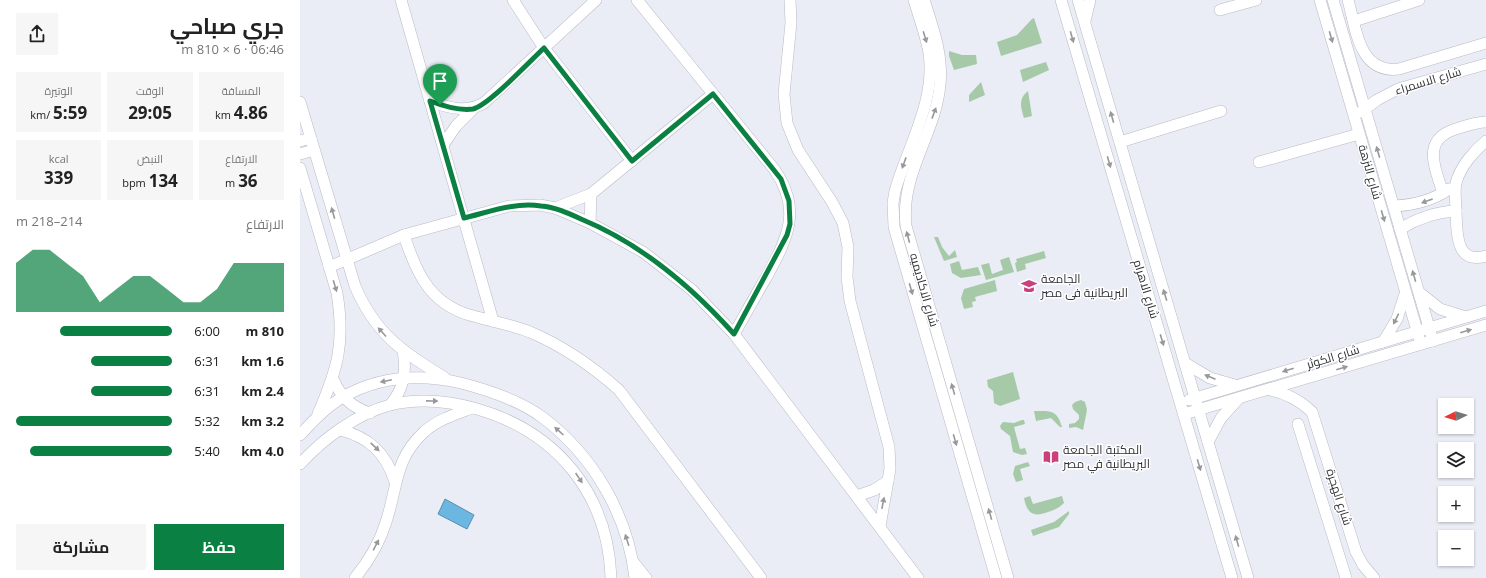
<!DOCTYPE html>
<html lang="ar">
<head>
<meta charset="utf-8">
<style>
  :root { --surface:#fff; --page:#f6f6f6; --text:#222; --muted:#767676; --accent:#0b8043 }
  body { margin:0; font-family:"Open Sans",Cairo,sans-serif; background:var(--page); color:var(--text); direction:rtl; height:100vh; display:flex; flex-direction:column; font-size:15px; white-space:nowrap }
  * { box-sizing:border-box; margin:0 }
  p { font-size:13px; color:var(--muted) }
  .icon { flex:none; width:22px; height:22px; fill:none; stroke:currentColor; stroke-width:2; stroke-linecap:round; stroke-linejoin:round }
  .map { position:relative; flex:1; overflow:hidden; direction:ltr }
  .details { display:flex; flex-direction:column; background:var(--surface); width:300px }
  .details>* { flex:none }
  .needle { width:26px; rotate:265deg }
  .controls { position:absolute; left:1138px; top:398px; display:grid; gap:8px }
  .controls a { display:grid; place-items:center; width:36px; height:36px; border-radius:0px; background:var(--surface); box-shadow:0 1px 3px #0004; font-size:20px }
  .pin { position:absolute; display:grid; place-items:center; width:34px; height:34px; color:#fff; margin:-41px -17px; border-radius:50% 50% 50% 0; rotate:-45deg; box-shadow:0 0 4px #0007 }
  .pin .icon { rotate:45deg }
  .round { display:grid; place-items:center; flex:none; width:42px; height:42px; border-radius:0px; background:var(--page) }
  .head { display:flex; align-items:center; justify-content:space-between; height:68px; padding:0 16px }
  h1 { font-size:22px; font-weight:700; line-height:30px }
  .figures { display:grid; grid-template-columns:repeat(3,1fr); gap:6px; height:68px; padding:4px 16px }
  .figures div { display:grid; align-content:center; border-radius:0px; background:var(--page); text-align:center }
  .figures b { font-size:17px; font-weight:700 }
  .figures small { font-size:11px; font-weight:400 }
  .figures p { font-size:11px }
  .chart { height:112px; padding:8px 16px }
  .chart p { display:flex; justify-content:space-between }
  .chart svg { width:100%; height:72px; margin-top:4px; fill:var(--accent); opacity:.7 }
  .cta { display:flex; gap:8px; margin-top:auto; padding:8px 16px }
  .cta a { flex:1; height:46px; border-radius:0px; background:var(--accent); color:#fff; font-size:16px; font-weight:700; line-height:46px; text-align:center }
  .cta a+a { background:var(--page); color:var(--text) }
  ul { padding:0 16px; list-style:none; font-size:13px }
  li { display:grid; grid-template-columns:64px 48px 1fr; align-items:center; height:30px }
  li i { height:10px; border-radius:5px; background:var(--accent) }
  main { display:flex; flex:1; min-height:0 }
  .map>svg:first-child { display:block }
  .green { fill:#a6caa8 }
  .water { fill:#6bb7e1; stroke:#5a8fae }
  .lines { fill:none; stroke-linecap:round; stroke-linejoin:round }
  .minor-casing { stroke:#b8bbc4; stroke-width:12 }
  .minor { stroke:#fff; stroke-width:11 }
  .oneway { fill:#98989a }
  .route-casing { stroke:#fff; stroke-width:8 }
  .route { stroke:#0b8043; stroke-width:5 }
  .labels { text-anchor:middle; stroke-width:3; stroke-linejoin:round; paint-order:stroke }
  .street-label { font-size:12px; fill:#313236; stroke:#fff }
  .poi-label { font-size:12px; fill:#313236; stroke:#fff; text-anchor:start }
</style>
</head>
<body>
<main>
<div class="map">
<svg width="1186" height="578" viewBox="0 0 1186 578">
  <rect width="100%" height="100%" fill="#eaecf6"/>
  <g class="green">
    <polygon points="734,18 742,43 701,56 697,42 717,35 732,19"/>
    <polygon points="649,51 662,55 676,55 677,64 654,70 649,56"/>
    <polygon points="746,62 749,70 723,82 720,70"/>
    <polygon points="681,82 685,95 669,102 669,95"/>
    <path d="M728 91 732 116 724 118C721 107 718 99 728 91Z"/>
    <polygon points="634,237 638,237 642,247 649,256 655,250 657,257 644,261"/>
    <polygon points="744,251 746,258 725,264 726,269 717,272 715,263 717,262 716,259"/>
    <polygon points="709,257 714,272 686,280 681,265 689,263 692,274 703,270 700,260"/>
    <polygon points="659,261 662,270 678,267 681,275 661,278 652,273 650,264"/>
    <polygon points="695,280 697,291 675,297 676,301 672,302 673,307 664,309 661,298 664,289"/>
    <polygon points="713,372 720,399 700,406 694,403 693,391 688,387 687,380"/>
    <polygon points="781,400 785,402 787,410 783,430 776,427 769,428 769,424 775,423 779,419 779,415 773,409 772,405 775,402"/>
    <path d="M734 411C750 411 757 409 762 427H760L751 418 736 421Z"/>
    <polygon points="722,420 724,420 725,424 714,427 720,449 725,448 727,454 722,455 713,452 710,436 701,429 700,426 703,422 714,423"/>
    <polygon points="728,462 730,466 720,469 723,480 716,482 713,474 715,466"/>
    <path d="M730 496 733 504 762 496 764 503C759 508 754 510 748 512 733 518 727 513 724 498Z"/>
    <polygon points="769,511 769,514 759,527 733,536 731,530 754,522"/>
  </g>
  <polygon class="water" points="145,499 174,515 167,529 138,514"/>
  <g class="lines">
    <defs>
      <g id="minor">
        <polyline points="101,0 193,321"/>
        <polyline points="213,0 244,48 332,161"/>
        <path d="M337 0 474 169C503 210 487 239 466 278 455 296 445 315 434 334"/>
        <polyline points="490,0 491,23 484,94 487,123 498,150 532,202 543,223 548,247 547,277 550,301 589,447 590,469 580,526"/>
        <path d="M614 0C619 17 626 35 629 53 636 101 608 146 595 191L593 203 594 227 696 578"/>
        <path d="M624 0C633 28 643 55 640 84 636 134 600 173 606 226L708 578"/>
        <polyline points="761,0 932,578"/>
        <polyline points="778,0 948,578"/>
        <polyline points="1020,0 1121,344"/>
        <polyline points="1033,0 1133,341"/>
        <path d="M1048 0C1056 29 1059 74 1099 69L1186 43"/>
        <polyline points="920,10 956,0"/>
        <polyline points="785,21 790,0"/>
        <polyline points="1054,21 1119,0"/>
        <path d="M130 101C148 108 167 113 184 103L296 0"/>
        <path d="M0 102 55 286C76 335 102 351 145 378"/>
        <polyline points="1061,112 1077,100 1098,89 1186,64"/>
        <polyline points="0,141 11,138"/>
        <path d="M1186 141C1174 151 1160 167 1156 183 1154 191 1156 202 1156 210 1157 230 1154 265 1186 256"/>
        <polyline points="820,142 921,111"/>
        <polyline points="143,145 156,126 173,109"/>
        <polyline points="0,154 14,150"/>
        <polyline points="959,162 1059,134"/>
        <path d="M0 168 37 293C45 343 38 368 18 414"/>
        <path d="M1143 193C1134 165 1121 138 1159 128 1168 125 1177 122 1186 122"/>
        <path d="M1094 206C1114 205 1132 201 1149 189"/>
        <polyline points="255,208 291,194 413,94"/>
        <polyline points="290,223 291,194"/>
        <path d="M1100 229C1118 218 1135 212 1156 211"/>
        <path d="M104 235C117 276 132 307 177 317 195 322 212 325 230 332 263 346 292 366 319 390L461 578"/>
        <polyline points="29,267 104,235 209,206 240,205 255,208 290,223 343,252 392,290 434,334 618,578"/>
        <polyline points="1120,293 1140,309 1166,317"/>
        <polyline points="1083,342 1097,319 1105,294"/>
        <polyline points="885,363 910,378 935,385"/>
        <path d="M33 379C41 397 51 407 70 413"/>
        <path d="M970 390C986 393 999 400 1012 412L1056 552 1063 565 1074 578"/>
        <polyline points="889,400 1186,311"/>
        <path d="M90 405C104 389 107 372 103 351"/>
        <polyline points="884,414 1186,325"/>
        <polyline points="998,424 1046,578"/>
        <path d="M40 430C69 437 86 453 95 482"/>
        <path d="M0 435C13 421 26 407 43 397 80 376 121 374 161 383 188 390 219 400 242 417 293 455 328 515 335 578"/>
        <polyline points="908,442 921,418 939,398"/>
        <path d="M0 464C23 439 56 414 90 405 119 398 149 401 177 409 257 432 308 494 311 578"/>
        <polyline points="557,496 574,490 588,481"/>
        <polyline points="334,563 346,578"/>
        <path d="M55 578C68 562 80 542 86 522 98 486 94 459 125 431 139 419 156 414 172 408"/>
      </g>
    </defs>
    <use href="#minor" class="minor-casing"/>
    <use href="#minor" class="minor"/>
  </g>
  <defs><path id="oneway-solid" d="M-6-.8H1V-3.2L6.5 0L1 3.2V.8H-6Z"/></defs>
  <g class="oneway">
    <use href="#oneway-solid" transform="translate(625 37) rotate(73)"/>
    <use href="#oneway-solid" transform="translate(772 37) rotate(74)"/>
    <use href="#oneway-solid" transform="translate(1031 37) rotate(74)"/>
    <use href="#oneway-solid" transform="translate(634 113) rotate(-70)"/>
    <use href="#oneway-solid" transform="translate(812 117) rotate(-106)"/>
    <use href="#oneway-solid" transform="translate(1078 152) rotate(-106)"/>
    <use href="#oneway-solid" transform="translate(809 162) rotate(74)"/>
    <use href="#oneway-solid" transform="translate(604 163) rotate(110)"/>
    <use href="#oneway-solid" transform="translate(1127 201) rotate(160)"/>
    <use href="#oneway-solid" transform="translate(33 213) rotate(-106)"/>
    <use href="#oneway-solid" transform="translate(1083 216) rotate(74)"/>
    <use href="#oneway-solid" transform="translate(608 237) rotate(-105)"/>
    <use href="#oneway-solid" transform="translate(1114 276) rotate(-106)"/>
    <use href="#oneway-solid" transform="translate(35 286) rotate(73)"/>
    <use href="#oneway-solid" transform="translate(611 289) rotate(74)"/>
    <use href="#oneway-solid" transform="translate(865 295) rotate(-107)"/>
    <use href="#oneway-solid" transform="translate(1096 319) rotate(116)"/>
    <use href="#oneway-solid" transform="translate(1166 331) rotate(-16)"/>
    <use href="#oneway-solid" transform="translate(82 332) rotate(-132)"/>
    <use href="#oneway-solid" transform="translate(862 340) rotate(73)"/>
    <use href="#oneway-solid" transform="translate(1042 368) rotate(-16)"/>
    <use href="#oneway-solid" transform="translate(988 370) rotate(163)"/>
    <use href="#oneway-solid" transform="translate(910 377) rotate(-157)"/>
    <use href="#oneway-solid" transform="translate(86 381) rotate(168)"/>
    <use href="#oneway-solid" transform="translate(653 389) rotate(-106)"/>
    <use href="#oneway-solid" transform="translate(132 401) rotate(1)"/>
    <use href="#oneway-solid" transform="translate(259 431) rotate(-138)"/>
    <use href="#oneway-solid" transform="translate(655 440) rotate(74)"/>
    <use href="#oneway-solid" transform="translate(75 447) rotate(43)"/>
    <use href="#oneway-solid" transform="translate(899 465) rotate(73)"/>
    <use href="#oneway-solid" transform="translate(279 478) rotate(56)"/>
    <use href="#oneway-solid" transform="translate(583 503) rotate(-79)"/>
    <use href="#oneway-solid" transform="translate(690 514) rotate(-106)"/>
    <use href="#oneway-solid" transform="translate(327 540) rotate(-108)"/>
    <use href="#oneway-solid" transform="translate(937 541) rotate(-106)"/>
    <use href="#oneway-solid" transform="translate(76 545) rotate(-62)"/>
  </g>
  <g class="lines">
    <defs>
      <path id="route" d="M244 48 332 161 413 94 481 179 489 201 490 224 487 235 434 334C391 286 342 244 281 219 268 213 255 207 241 206 214 202 189 212 164 218L130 101C143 106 159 111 173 109 189 105 230 61 244 48Z"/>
    </defs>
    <use href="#route" class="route-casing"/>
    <use href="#route" class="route"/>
  </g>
  <defs>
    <symbol id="university-bare" viewBox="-9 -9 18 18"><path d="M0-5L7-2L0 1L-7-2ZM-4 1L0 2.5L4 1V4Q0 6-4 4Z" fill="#c9417c" stroke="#fff" stroke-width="2.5" paint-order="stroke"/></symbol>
    <symbol id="library-bare" viewBox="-9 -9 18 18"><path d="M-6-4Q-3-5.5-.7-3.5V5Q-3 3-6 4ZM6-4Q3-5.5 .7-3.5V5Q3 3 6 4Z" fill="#c9417c" stroke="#fff" stroke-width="2.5" paint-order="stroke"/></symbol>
  </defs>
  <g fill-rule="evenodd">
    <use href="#university-bare" x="718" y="275" width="22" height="22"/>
    <use href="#library-bare" x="740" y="446" width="22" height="22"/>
  </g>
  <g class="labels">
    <g class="street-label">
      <text transform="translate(1128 81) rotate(-17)" y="4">شارع الاسمراء</text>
      <text transform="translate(1070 172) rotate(74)" y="4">شارع النزهة</text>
      <text transform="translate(846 289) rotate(73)" y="4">شارع الاهرام</text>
      <text transform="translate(624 290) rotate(74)" y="4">شارع الاكاديميه</text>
      <text transform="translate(1033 357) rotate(-17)" y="4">شارع الكوثر</text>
      <text transform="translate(1039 497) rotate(72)" y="4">شارع الهجرة</text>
    </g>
    <g class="poi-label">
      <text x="741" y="283">الجامعة<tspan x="741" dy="14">البريطانية فى مصر</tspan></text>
      <text x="763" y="454">المكتبة الجامعة<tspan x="763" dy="14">البريطانية في مصر</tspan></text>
    </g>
  </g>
</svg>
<div class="controls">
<a><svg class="needle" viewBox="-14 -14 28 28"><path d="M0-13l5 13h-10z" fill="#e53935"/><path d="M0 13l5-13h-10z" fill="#767676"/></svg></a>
<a><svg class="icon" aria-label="layers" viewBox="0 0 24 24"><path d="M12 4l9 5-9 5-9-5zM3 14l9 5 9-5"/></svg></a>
<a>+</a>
<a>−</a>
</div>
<div class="pin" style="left:140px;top:105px;background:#1e9e55"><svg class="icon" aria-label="arrive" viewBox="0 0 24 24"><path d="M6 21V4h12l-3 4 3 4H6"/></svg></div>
</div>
<section class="details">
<div class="head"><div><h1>جري صباحي</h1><p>06:46 · 6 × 810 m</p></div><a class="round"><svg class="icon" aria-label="share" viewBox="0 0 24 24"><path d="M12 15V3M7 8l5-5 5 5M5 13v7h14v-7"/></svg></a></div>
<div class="figures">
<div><p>المسافة</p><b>4.86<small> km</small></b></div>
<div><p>الوقت</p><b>29:05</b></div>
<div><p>الوتيرة</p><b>5:59<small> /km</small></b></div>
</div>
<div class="figures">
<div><p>الارتفاع</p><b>36<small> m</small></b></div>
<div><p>النبض</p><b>134<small> bpm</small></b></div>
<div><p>kcal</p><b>339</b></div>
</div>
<div class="chart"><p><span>الارتفاع</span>214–218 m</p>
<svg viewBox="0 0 160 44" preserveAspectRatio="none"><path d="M0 44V14L10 6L20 6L30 14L40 22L50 38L60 30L70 22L80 22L90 30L100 38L110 38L120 30L130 14L140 14L150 14L160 14V44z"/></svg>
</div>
<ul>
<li><b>810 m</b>6:00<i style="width:72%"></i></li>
<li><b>1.6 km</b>6:31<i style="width:52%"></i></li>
<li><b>2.4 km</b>6:31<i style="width:52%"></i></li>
<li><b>3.2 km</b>5:32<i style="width:100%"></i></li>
<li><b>4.0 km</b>5:40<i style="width:91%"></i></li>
</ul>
<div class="cta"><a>حفظ</a><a>مشاركة</a></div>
</section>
</main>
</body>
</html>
